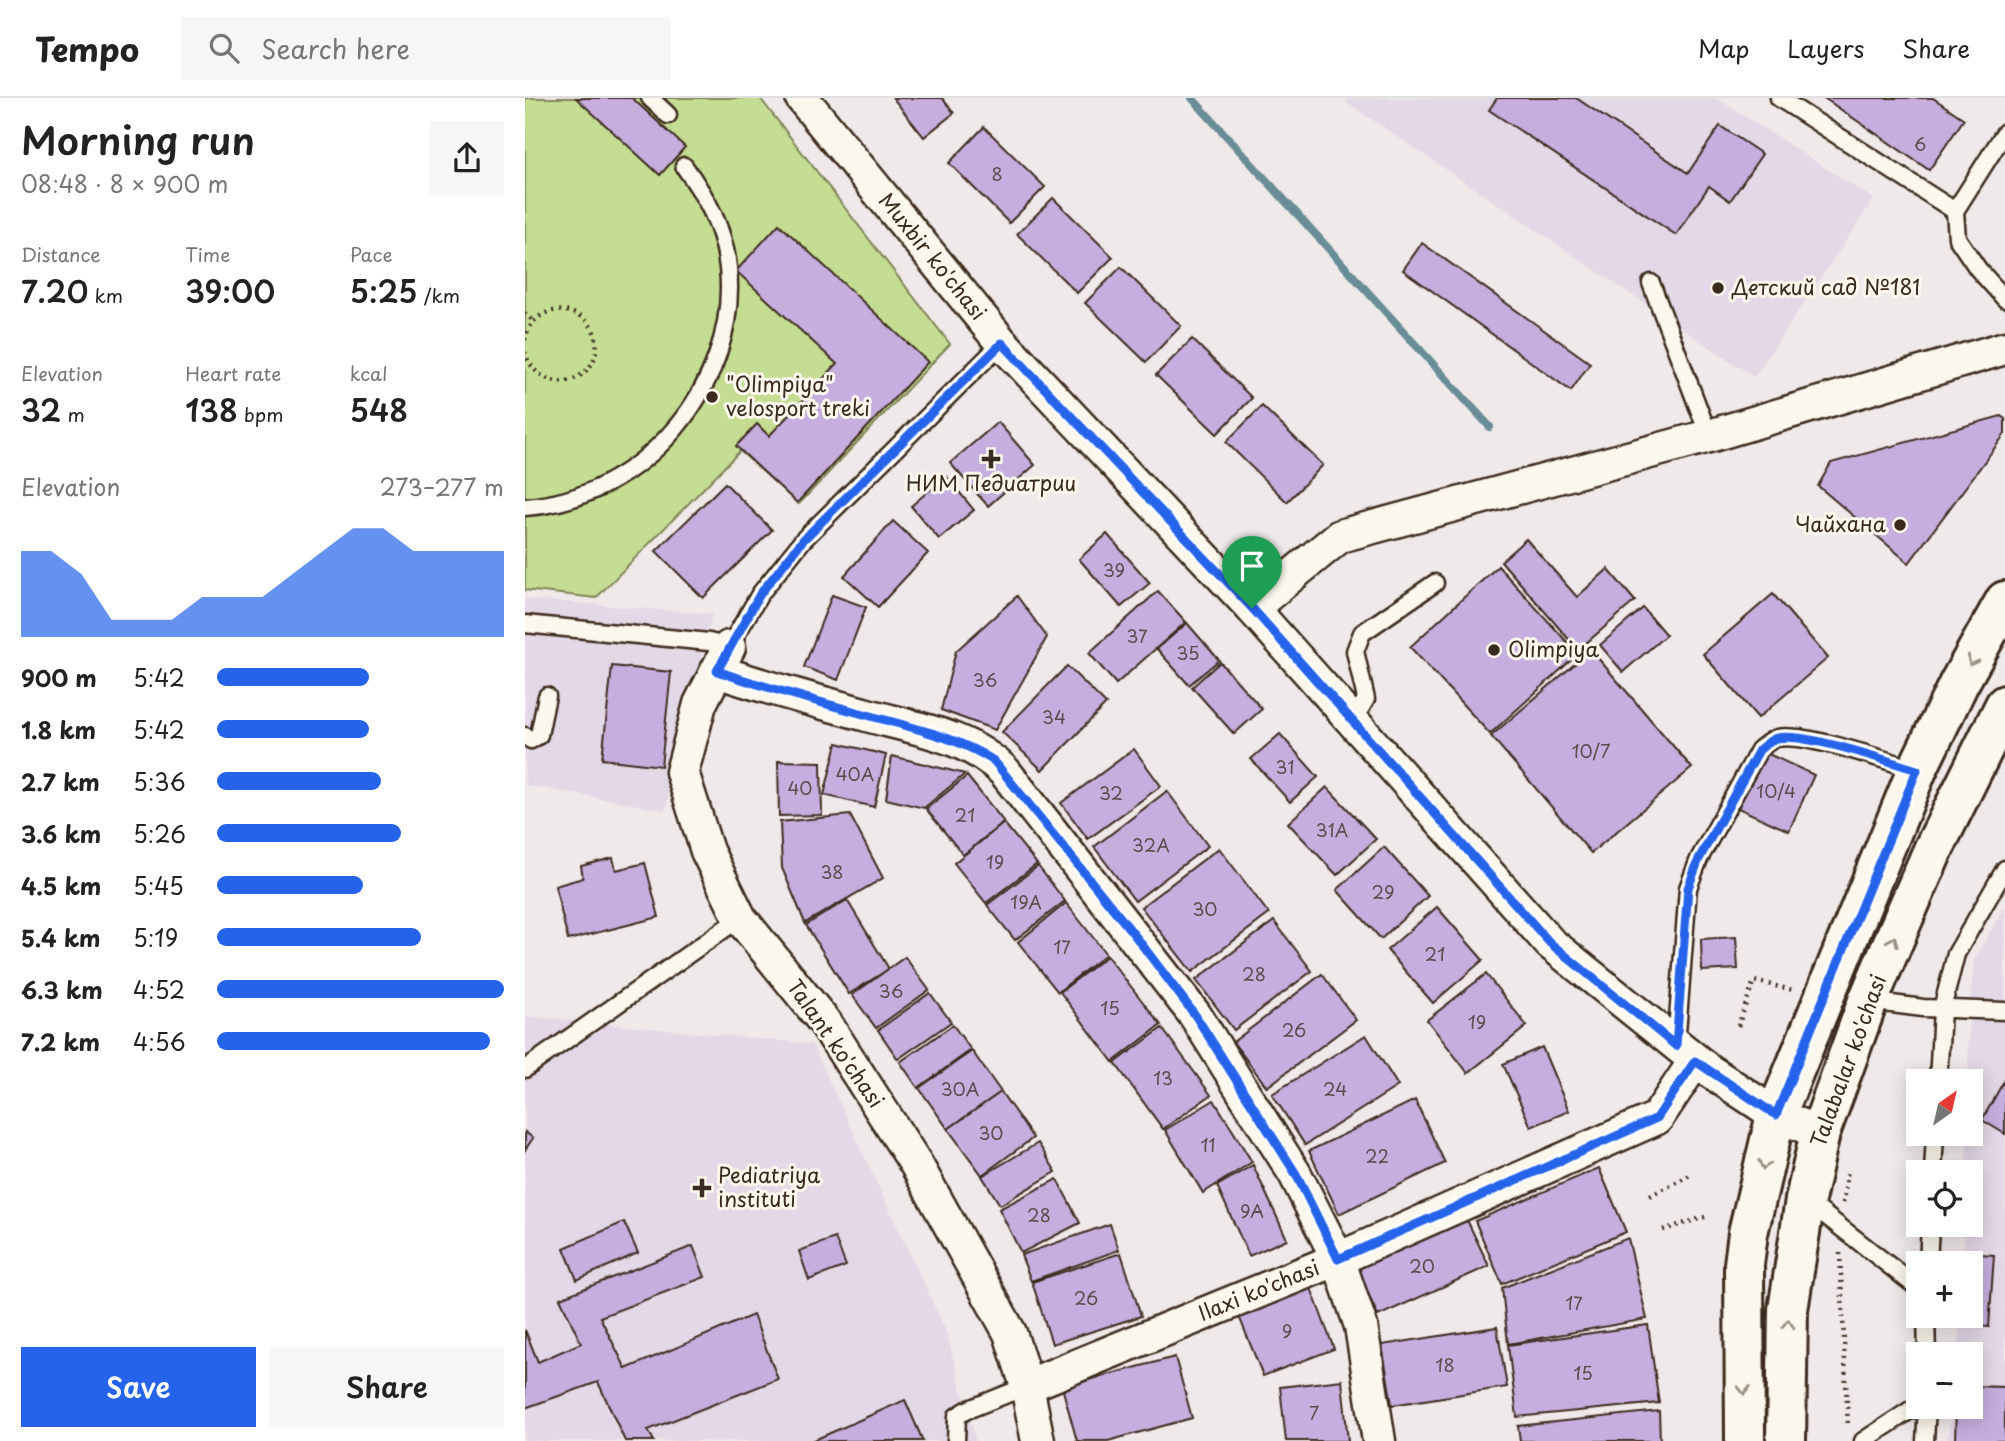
<!DOCTYPE html>
<html lang="en">
<head>
<meta charset="utf-8">
<style>
  :root { --surface:#fff; --page:#f6f6f6; --text:#222; --muted:#767676; --line:#e0e0e0; --accent:#2563eb }
  body { margin:0; font-family:"Playpen Sans",sans-serif; background:var(--page); color:var(--text); height:100vh; display:flex; flex-direction:column; font-size:26px; white-space:nowrap }
  * { box-sizing:border-box; margin:0 }
  p { font-size:23px; color:var(--muted) }
  .icon { flex:none; width:38px; height:38px; fill:none; stroke:currentColor; stroke-width:2; stroke-linecap:round; stroke-linejoin:round }
  .map { position:relative; flex:1; overflow:hidden }
  .side { display:flex; flex-direction:column; background:var(--surface); width:525px }
  .side>* { flex:none }
  .needle { width:46px; rotate:34deg }
  .buttons { position:absolute; left:1381px; top:971px; display:grid; gap:14px }
  .buttons a { display:grid; place-items:center; width:77px; height:77px; border-radius:0px; background:var(--surface); box-shadow:0 4px 18px #0003; font-size:35px }
  .pin { position:absolute; display:grid; place-items:center; width:60px; height:60px; color:#fff; margin:-72px -30px; border-radius:50% 50% 50% 0; rotate:-45deg; box-shadow:0 0 7px #0007 }
  .pin .icon { rotate:45deg }
  .round { display:grid; place-items:center; flex:none; width:74px; height:74px; border-radius:0px; background:var(--page) }
  .overview { display:flex; align-items:center; justify-content:space-between; height:119px; padding:0 21px }
  h1 { font-size:38px; font-weight:600; line-height:52px }
  .figures { display:grid; grid-template-columns:repeat(3,1fr); gap:10px; height:119px; padding:7px 21px }
  .figures div { display:grid; align-content:center }
  .figures b { font-size:30px; font-weight:600 }
  .figures small { font-size:19px; font-weight:400 }
  .figures p { font-size:19px }
  .chart { height:196px; padding:14px 21px }
  .chart p { display:flex; justify-content:space-between }
  .chart svg { width:100%; height:126px; margin-top:7px; fill:var(--accent); opacity:.7 }
  .primary-button { display:flex; gap:14px; margin-top:auto; padding:14px 21px }
  .primary-button a { flex:1; height:80px; border-radius:0px; background:var(--accent); color:#fff; font-size:28px; font-weight:600; line-height:80px; text-align:center }
  .primary-button a+a { background:var(--page); color:var(--text) }
  ul { padding:0 21px; list-style:none; font-size:23px }
  li { display:grid; grid-template-columns:112px 84px 1fr; align-items:center; height:52px }
  li i { height:18px; border-radius:9px; background:var(--accent) }
  header { display:flex; align-items:center; gap:42px; box-sizing:border-box; height:98px; padding:0 35px; background:var(--surface); border-bottom:2px solid var(--line) }
  header strong { font-size:33px }
  nav { display:flex; gap:38px; margin-inline-start:auto; font-size:24px }
  .search { width:490px; height:63px; background:var(--page); display:flex; align-items:center; gap:18px; box-sizing:border-box; padding:0 24px; border-radius:0px; color:var(--muted); font-size:26px }
  main { display:flex; flex:1; min-height:0 }
  .map>svg:first-child { display:block }
  .built { fill:#e3d8e6 }
  .green { fill:#c5dd93; stroke:#808458; stroke-width:2 }
  .lines { fill:none; stroke-linecap:round; stroke-linejoin:round }
  .stream { stroke:#678d96; stroke-width:8 }
  .building { fill:#c6afde; stroke:#3b2a1e; stroke-width:2 }
  .lane-casing { stroke:#3b2a1e; stroke-width:21 }
  .street-casing { stroke:#3b2a1e; stroke-width:37 }
  .secondary-casing { stroke:#3b2a1e; stroke-width:44 }
  .path { stroke:#3b2a1e; stroke-width:4.5; stroke-dasharray:2 5; stroke-linecap:butt }
  .lane { stroke:#fbf7ec; stroke-width:16 }
  .street { stroke:#fbf7ec; stroke-width:32 }
  .secondary { stroke:#fbf7ec; stroke-width:38 }
  .oneway { stroke:#9b9085 }
  .route-casing { stroke:#fff; stroke-width:14 }
  .route { stroke:#2563eb; stroke-width:9 }
  .poi-dot { fill:#3b2a1e; stroke:#fbf7ec; stroke-width:2.5 }
  .labels { text-anchor:middle; stroke-width:6; stroke-linejoin:round; paint-order:stroke }
  .number-label { font-size:18px; fill:#5e4b4e }
  .street-label { font-size:21px; fill:#3b2a1e; stroke:#fbf7ec }
  .poi-label { font-size:21px; fill:#3b2a1e; stroke:#fbf7ec; text-anchor:start }
</style>
</head>
<body>
<header>
<strong>Tempo</strong>
<div class="search"><svg class="icon" aria-label="search" viewBox="0 0 24 24"><circle cx="10" cy="10" r="6"/><path d="M15 15l6 6"/></svg>Search here</div>
<nav><a>Map</a><a>Layers</a><a>Share</a></nav>
</header>
<main>
<section class="side">
<div class="overview"><div><h1>Morning run</h1><p>08:48 · 8 × 900 m</p></div><a class="round"><svg class="icon" aria-label="share" viewBox="0 0 24 24"><path d="M12 15V3M7 8l5-5 5 5M5 13v7h14v-7"/></svg></a></div>
<div class="figures">
<div><p>Distance</p><b>7.20<small> km</small></b></div>
<div><p>Time</p><b>39:00</b></div>
<div><p>Pace</p><b>5:25<small> /km</small></b></div>
</div>
<div class="figures">
<div><p>Elevation</p><b>32<small> m</small></b></div>
<div><p>Heart rate</p><b>138<small> bpm</small></b></div>
<div><p>kcal</p><b>548</b></div>
</div>
<div class="chart"><p><span>Elevation</span>273–277 m</p>
<svg viewBox="0 0 160 44" preserveAspectRatio="none"><path d="M0 44V14L10 14L20 22L30 38L40 38L50 38L60 30L70 30L80 30L90 22L100 14L110 6L120 6L130 14L140 14L150 14L160 14V44z"/></svg>
</div>
<ul>
<li><b>900 m</b>5:42<i style="width:53%"></i></li>
<li><b>1.8 km</b>5:42<i style="width:53%"></i></li>
<li><b>2.7 km</b>5:36<i style="width:57%"></i></li>
<li><b>3.6 km</b>5:26<i style="width:64%"></i></li>
<li><b>4.5 km</b>5:45<i style="width:51%"></i></li>
<li><b>5.4 km</b>5:19<i style="width:71%"></i></li>
<li><b>6.3 km</b>4:52<i style="width:100%"></i></li>
<li><b>7.2 km</b>4:56<i style="width:95%"></i></li>
</ul>
<div class="primary-button"><a>Save</a><a>Share</a></div>
</section>
<div class="map">
<svg width="1480" height="1343" viewBox="0 0 1480 1343">
  <rect width="100%" height="100%" fill="#f0e9e9"/>
  <filter id="ink" filterUnits="userSpaceOnUse"><feTurbulence type="fractalNoise" baseFrequency=".0143" numOctaves="2"/><feDisplacementMap in="SourceGraphic" scale="14" xChannelSelector="R" yChannelSelector="G"/><feConvolveMatrix kernelMatrix="1 2 1 2 8 2 1 2 1" color-interpolation-filters="sRGB"/></filter>
  <g filter="url(#ink)">
    <g class="built">
      <polygon points="825,0 1191,0 1349,101 1229,279 821,4"/>
      <polygon points="0,501 187,516 140,712 0,687"/>
      <polygon points="1480,808 1480,1343 1422,1343 1428,1309 1446,1309 1446,1256 1433,1256 1435,1218 1446,1218 1446,1166 1439,1165 1440,1127 1446,1127 1446,1074 1441,1074 1442,1036 1446,1036 1446,984 1443,983 1444,912 1449,862"/>
      <polygon points="0,918 287,946 421,1233 451,1343 0,1343"/>
    </g>
    <polygon class="green" points="0,0 235,0 425,246 274,406 215,353 71,500 0,492"/>
    <g class="lines">
      <polyline class="stream" points="667,0 965,329"/>
    </g>
    <g class="building">
      <polygon points="51,0 107,0 160,49 135,77"/>
      <polygon points="368,0 417,0 429,15 399,39"/>
      <polygon points="972,0 1051,0 1163,75 1195,28 1237,56 1205,103 1184,88 1151,137 964,12"/>
      <polygon points="1299,0 1408,0 1439,21 1404,72"/>
      <polygon points="459,29 520,89 484,125 424,65"/>
      <polygon points="528,100 588,159 552,195 492,136"/>
      <polygon points="254,126 403,264 272,405 211,348 232,326 244,338 312,266 211,173"/>
      <polygon points="897,145 1065,265 1046,293 878,172"/>
      <polygon points="596,169 656,228 621,264 560,205"/>
      <polygon points="667,241 727,300 692,336 631,277"/>
      <polygon points="737,308 798,367 762,404 701,344"/>
      <polygon points="1476,318 1480,321 1480,336 1384,465 1293,388 1306,365"/>
      <polygon points="473,324 510,367 463,408 425,365"/>
      <polygon points="421,378 449,412 414,441 386,408"/>
      <polygon points="200,385 247,432 178,500 131,453"/>
      <polygon points="368,423 403,455 353,509 319,478"/>
      <polygon points="582,436 625,485 596,509 554,461"/>
      <polygon points="1001,441 1052,499 1083,471 1110,503 1053,552 976,463"/>
      <polygon points="973,468 1053,556 965,636 885,549"/>
      <polygon points="633,493 661,524 591,586 564,555"/>
      <polygon points="1248,496 1303,560 1233,620 1178,556"/>
      <polygon points="307,497 341,509 313,582 279,569"/>
      <polygon points="492,498 522,539 470,632 416,612 431,553"/>
      <polygon points="1118,510 1141,537 1098,574 1075,547"/>
      <polygon points="662,525 694,562 664,587 632,551"/>
      <polygon points="1066,552 1167,670 1066,755 966,638"/>
      <polygon points="695,564 737,611 709,636 667,589"/>
      <polygon points="87,568 146,574 136,668 77,661"/>
      <polygon points="542,568 581,606 517,672 477,634"/>
      <polygon points="755,636 793,679 765,704 726,661"/>
      <polygon points="312,645 361,657 349,709 299,697"/>
      <polygon points="609,651 636,688 563,741 536,705"/>
      <polygon points="1239,654 1289,677 1264,733 1213,710"/>
      <polygon points="367,658 440,676 399,710 361,701"/>
      <polygon points="253,663 296,664 297,717 254,718"/>
      <polygon points="442,678 479,724 438,757 401,711"/>
      <polygon points="802,689 851,741 812,777 763,725"/>
      <polygon points="642,693 683,748 610,803 569,749"/>
      <polygon points="325,717 358,780 280,825 257,770 255,724"/>
      <polygon points="479,725 512,766 461,805 429,765"/>
      <polygon points="859,749 903,798 856,841 812,792"/>
      <polygon points="694,750 744,816 667,874 616,809"/>
      <polygon points="88,760 91,772 120,765 134,819 43,842 30,788 58,780 56,768"/>
      <polygon points="513,768 540,803 490,842 462,807"/>
      <polygon points="322,802 364,871 324,896 281,827"/>
      <polygon points="541,805 581,856 533,894 493,844"/>
      <polygon points="912,809 958,862 908,905 862,852"/>
      <polygon points="749,823 787,873 709,932 671,882"/>
      <polygon points="1211,839 1213,871 1177,873 1176,841"/>
      <polygon points="582,858 636,927 588,964 535,894"/>
      <polygon points="380,859 404,892 351,930 327,897"/>
      <polygon points="797,876 831,922 742,989 708,944"/>
      <polygon points="961,876 1002,928 943,975 902,922"/>
      <polygon points="405,895 426,924 373,961 353,932"/>
      <polygon points="428,927 446,952 393,990 375,964"/>
      <polygon points="637,930 686,997 638,1031 590,965"/>
      <polygon points="841,937 873,988 780,1047 747,996"/>
      <polygon points="1017,949 1044,1013 1006,1029 978,966"/>
      <polygon points="447,953 476,994 423,1031 394,990"/>
      <polygon points="1480,981 1480,1036 1457,1022"/>
      <polygon points="476,994 508,1040 457,1077 423,1031"/>
      <polygon points="689,1002 727,1064 678,1095 640,1032"/>
      <polygon points="890,1002 920,1065 814,1116 784,1053"/>
      <polygon points="0,1034 8,1040 0,1052"/>
      <polygon points="513,1045 531,1074 475,1107 457,1078"/>
      <polygon points="728,1067 762,1141 724,1158 692,1088"/>
      <polygon points="1074,1070 1101,1134 977,1186 950,1123"/>
      <polygon points="532,1081 555,1125 496,1155 474,1111"/>
      <polygon points="941,1120 964,1168 853,1218 831,1169"/>
      <polygon points="99,1124 113,1155 52,1182 39,1150"/>
      <polygon points="585,1126 594,1152 506,1183 496,1157"/>
      <polygon points="310,1140 321,1168 284,1182 274,1153"/>
      <polygon points="1103,1140 1122,1221 983,1246 977,1190"/>
      <polygon points="168,1148 180,1179 75,1219 101,1271 228,1217 253,1281 123,1332 129,1343 100,1343 73,1284 0,1310 0,1232 13,1264 56,1245 35,1200"/>
      <polygon points="596,1155 616,1218 527,1246 507,1184"/>
      <polygon points="1440,1155 1469,1157 1464,1229 1435,1227 1435,1218 1446,1218 1446,1166 1439,1166"/>
      <polygon points="786,1190 809,1251 738,1278 714,1218"/>
      <polygon points="1123,1227 1134,1305 992,1319 983,1247"/>
      <polygon points="972,1229 982,1289 867,1307 857,1247"/>
      <polygon points="650,1259 667,1320 583,1343 552,1343 537,1289"/>
      <polygon points="817,1282 823,1343 761,1343 755,1289"/>
      <polygon points="1446,1288 1480,1289 1480,1343 1430,1343 1431,1309 1446,1309"/>
      <polygon points="380,1302 398,1343 287,1343"/>
      <polygon points="1134,1313 1135,1343 995,1343 993,1328"/>
    </g>
    <g class="lines">
      <defs>
        <g id="lane">
          <polyline points="125,0 143,17"/>
          <polyline points="1254,0 1430,113 1480,34"/>
          <polyline points="1430,113 1432,140 1453,171 1480,201"/>
          <polyline points="1126,185 1184,338"/>
          <path d="M0 409C117 402 215 287 203 170 199 130 182 100 159 68"/>
          <polyline points="0,526 184,544 204,549 235,496 278,442 477,245"/>
          <polyline points="825,620 834,613 841,601 830,553 837,535 910,485"/>
          <polyline points="0,638 6,642 14,637 22,598"/>
          <polyline points="1343,903 1398,910 1480,913"/>
          <path d="M1151 948 1163 790 1174 761 1234 652C1239 648 1246 641 1252 640 1280 634 1362 663 1392 672"/>
          <polyline points="0,971 215,820"/>
          <polyline points="1413,984 1417,911 1431,856 1480,771"/>
          <polyline points="1408,1074 1410,1036"/>
          <polyline points="1282,1103 1393,1190"/>
          <polyline points="1403,1166 1405,1127"/>
          <polyline points="1401,1218 1402,1256"/>
          <polyline points="431,1343 432,1318 442,1312 502,1288"/>
          <polyline points="1338,1343 1393,1307"/>
          <polyline points="1400,1343 1402,1309"/>
        </g>
        <g id="street">
          <polyline points="277,0 477,245 727,510 1025,845 1183,972 1251,1017 1295,1035"/>
          <polyline points="727,510 815,438 1184,338 1480,250"/>
          <polyline points="204,549 175,606 157,674 182,753 215,820 301,926 391,1066 485,1235 502,1288 513,1343"/>
          <path d="M192 573C241 590 292 603 342 617 390 630 444 638 480 674L670 917 770 1076 813 1161 836 1228 854 1343"/>
          <polyline points="502,1288 813,1161 1132,1020 1170,963"/>
        </g>
        <g id="secondary">
          <polyline points="1220,1343 1219,1166 1223,1135 1251,1017 1392,672 1434,585 1480,503"/>
          <polyline points="1261,1343 1263,1212 1280,1102 1295,1035 1343,903 1362,858 1408,752 1480,607"/>
        </g>
      </defs>
      <use href="#lane" class="lane-casing"/>
      <use href="#street" class="street-casing"/>
      <use href="#secondary" class="secondary-casing"/>
      <g class="path">
        <polyline points="0,215 9,224"/>
        <path d="M0 242C12 190 86 213 69 261 66 269 59 276 51 280 28 290 6 276 0 254"/>
        <polyline points="1213,928 1229,883 1268,892"/>
        <polyline points="1125,1098 1167,1076"/>
        <polyline points="1318,1105 1323,1072"/>
        <polyline points="1138,1132 1180,1119"/>
        <polyline points="1315,1155 1323,1328"/>
      </g>
      <use href="#lane" class="lane"/>
      <use href="#street" class="street"/>
      <use href="#secondary" class="secondary"/>
    </g>
    <defs><path id="oneway-chevron" d="M-2-3.5L2.5 0L-2 3.5" fill="none" stroke-width="1.6" stroke-linecap="round" stroke-linejoin="round" transform="scale(1.75)"/></defs>
    <g class="oneway">
      <use href="#oneway-chevron" transform="translate(1447 563) rotate(119)"/>
      <use href="#oneway-chevron" transform="translate(1368 843) rotate(-66)"/>
      <use href="#oneway-chevron" transform="translate(1239 1067) rotate(103)"/>
      <use href="#oneway-chevron" transform="translate(1263 1226) rotate(-88)"/>
      <use href="#oneway-chevron" transform="translate(1219 1292) rotate(89)"/>
    </g>
  </g>
  <g class="lines" filter="url(#ink)">
    <defs>
      <path id="route" d="M477 245 727 510 1025 845 1151 948 1163 790 1174 761 1234 652C1239 648 1246 641 1252 640 1280 634 1362 663 1392 672L1251 1017 1170 963 1132 1020 813 1161 771 1076 670 917 611 839 469 663C433 640 393 631 353 620 299 605 244 591 192 573L235 496 278 442Z"/>
    </defs>
    <use href="#route" class="route-casing"/>
    <use href="#route" class="route"/>
  </g>
  <g class="poi-dot">
    <circle cx="1193" cy="190" r="7"/>
    <circle cx="187" cy="299" r="7"/>
    <path d="M462.5 350.5h7v7h7v7h-7v7h-7v-7h-7v-7h7z"/>
    <circle cx="1375" cy="427" r="7"/>
    <circle cx="969" cy="552" r="7"/>
    <path d="M173.5 1079.5h7v7h7v7h-7v7h-7v-7h-7v-7h7z"/>
  </g>
  <g class="labels">
    <g class="number-label">
      <text x="1395" y="53">6</text>
      <text x="472" y="83">8</text>
      <text x="589" y="479">39</text>
      <text x="612" y="545">37</text>
      <text x="663" y="562">35</text>
      <text x="460" y="589">36</text>
      <text x="529" y="626">34</text>
      <text x="1066" y="660">10/7</text>
      <text x="760" y="676">31</text>
      <text x="330" y="683">40A</text>
      <text x="275" y="697">40</text>
      <text x="1251" y="700">10/4</text>
      <text x="586" y="702">32</text>
      <text x="440" y="724">21</text>
      <text x="807" y="739">31A</text>
      <text x="626" y="754">32A</text>
      <text x="470" y="771">19</text>
      <text x="307" y="781">38</text>
      <text x="858" y="801">29</text>
      <text x="501" y="811">19A</text>
      <text x="680" y="818">30</text>
      <text x="537" y="856">17</text>
      <text x="910" y="863">21</text>
      <text x="729" y="883">28</text>
      <text x="366" y="900">36</text>
      <text x="585" y="917">15</text>
      <text x="952" y="931">19</text>
      <text x="769" y="939">26</text>
      <text x="638" y="987">13</text>
      <text x="435" y="998">30A</text>
      <text x="810" y="998">24</text>
      <text x="466" y="1042">30</text>
      <text x="683" y="1054">11</text>
      <text x="852" y="1065">22</text>
      <text x="727" y="1120">9A</text>
      <text x="514" y="1124">28</text>
      <text x="897" y="1175">20</text>
      <text x="561" y="1207">26</text>
      <text x="1049" y="1212">17</text>
      <text x="762" y="1240">9</text>
      <text x="920" y="1274">18</text>
      <text x="1058" y="1282">15</text>
      <text x="789" y="1322">7</text>
    </g>
    <g class="street-label">
      <text transform="translate(407 159) rotate(51)" y="7">Muxbir ko'chasi</text>
      <text transform="translate(310 946) rotate(55)" y="7">Talant ko'chasi</text>
      <text transform="translate(1324 963) rotate(-70)" y="7">Talabalar ko'chasi</text>
      <text transform="translate(734 1193) rotate(-22)" y="7">Ilaxi ko'chasi</text>
    </g>
    <g class="poi-label">
      <text x="1207" y="197">Детский сад №181</text>
      <text x="201" y="294">"Olimpiya"<tspan x="201" dy="24">velosport treki</tspan></text>
      <text x="466" y="393" text-anchor="middle">НИМ Педиатрии</text>
      <text x="1361" y="434" text-anchor="end">Чайхана</text>
      <text x="983" y="559">Olimpiya</text>
      <text x="193" y="1085">Pediatriya<tspan x="193" dy="24">instituti</tspan></text>
    </g>
  </g>
</svg>
<div class="buttons">
<a><svg class="needle" viewBox="-14 -14 28 28"><path d="M0-13l5 13h-10z" fill="#e53935"/><path d="M0 13l5-13h-10z" fill="#767676"/></svg></a>
<a><svg class="icon" aria-label="locate" viewBox="0 0 24 24"><circle cx="12" cy="12" r="6"/><path d="M12 2v4M12 18v4M2 12h4M18 12h4"/></svg></a>
<a>+</a>
<a>−</a>
</div>
<div class="pin" style="left:727px;top:510px;background:#1e9e55"><svg class="icon" aria-label="arrive" viewBox="0 0 24 24"><path d="M6 21V4h12l-3 4 3 4H6"/></svg></div>
</div>
</main>
</body>
</html>
